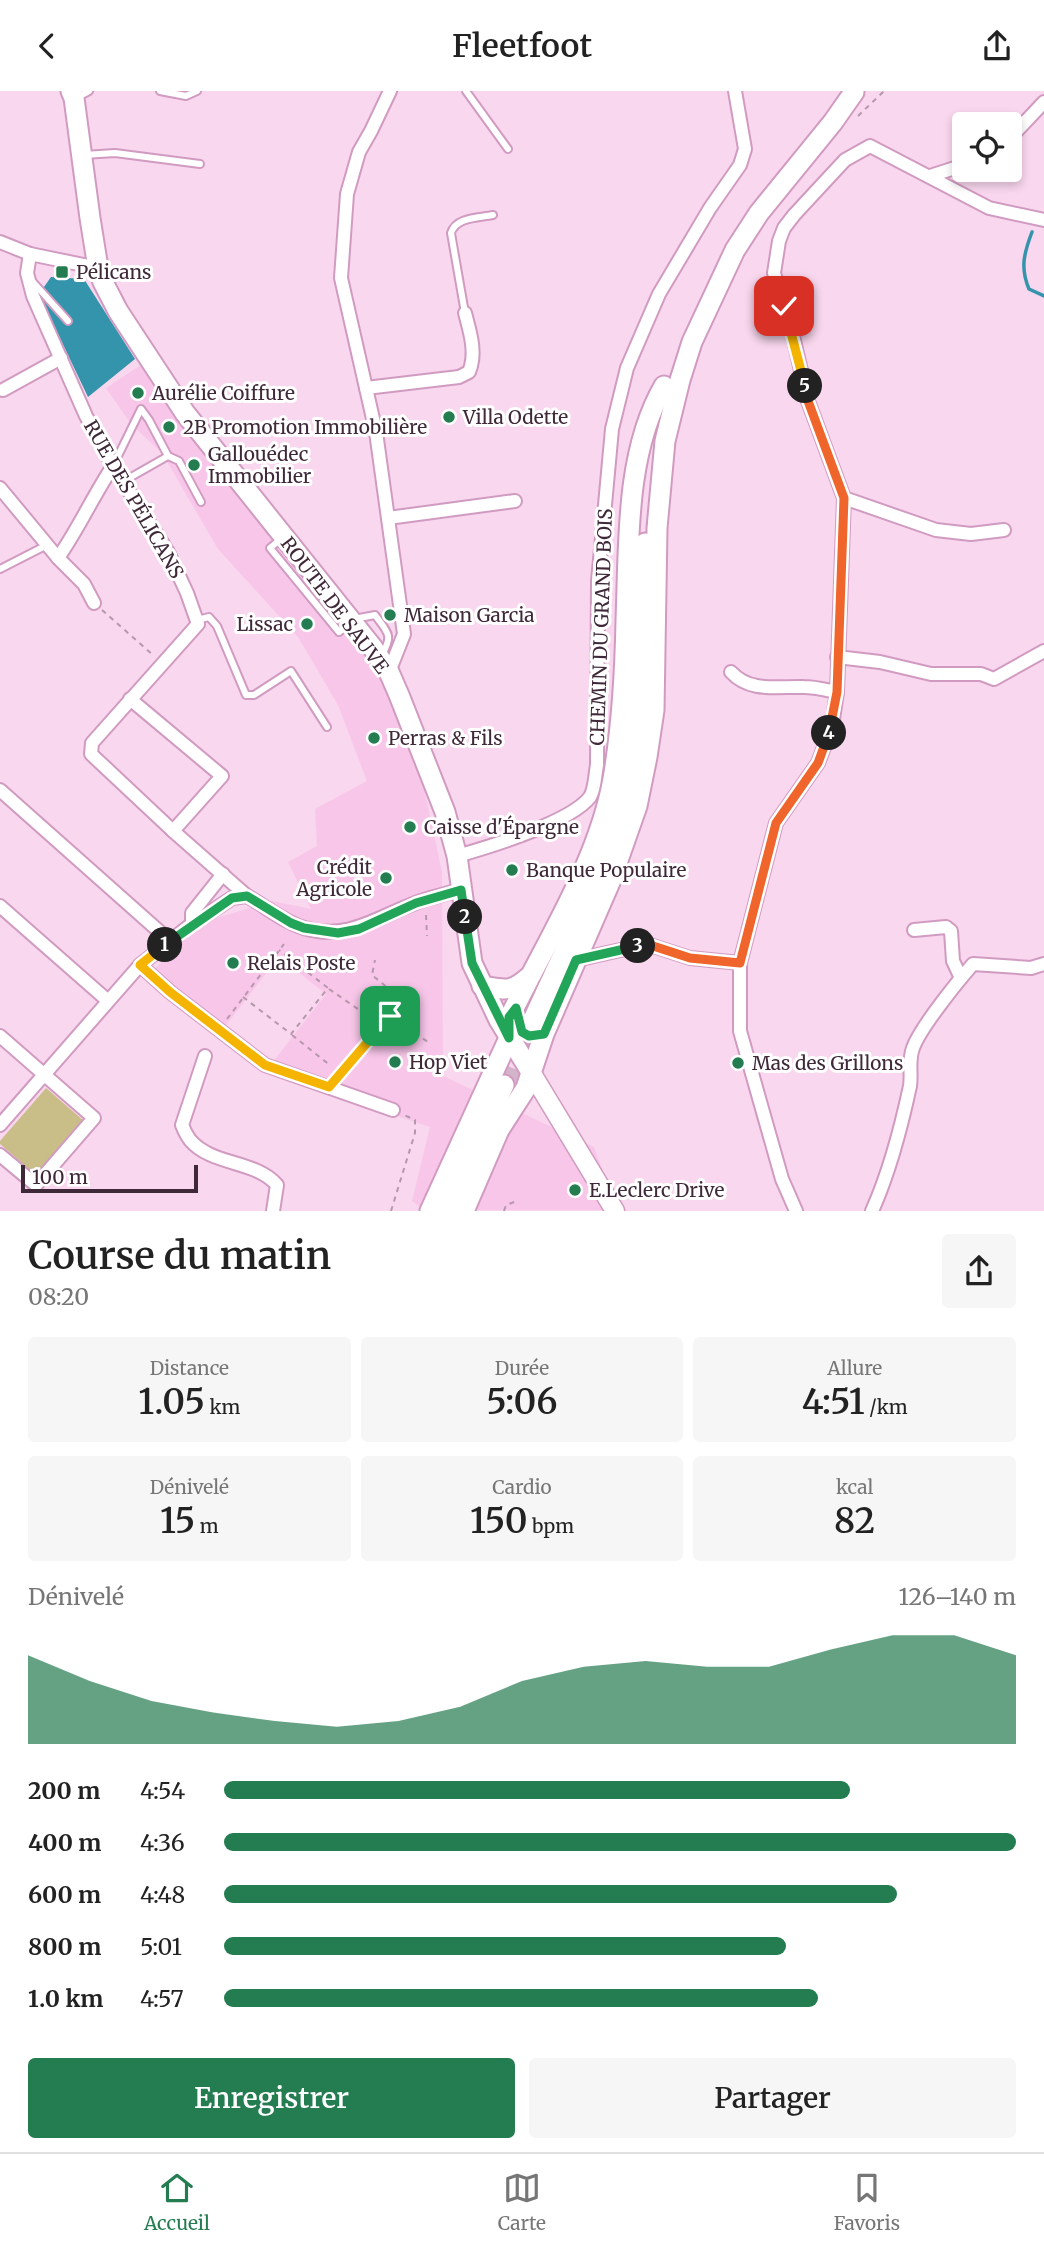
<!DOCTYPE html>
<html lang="fr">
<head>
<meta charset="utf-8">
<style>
  :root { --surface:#fff; --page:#f6f6f6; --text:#222; --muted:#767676; --line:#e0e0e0; --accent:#247c51 }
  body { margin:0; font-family:Merriweather,serif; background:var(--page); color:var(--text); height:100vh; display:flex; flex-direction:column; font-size:26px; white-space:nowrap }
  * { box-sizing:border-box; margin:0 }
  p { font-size:23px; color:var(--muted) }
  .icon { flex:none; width:38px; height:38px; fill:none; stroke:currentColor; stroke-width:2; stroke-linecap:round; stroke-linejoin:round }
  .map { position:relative; height:1120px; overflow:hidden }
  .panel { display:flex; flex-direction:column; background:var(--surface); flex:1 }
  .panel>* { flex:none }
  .controls { position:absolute; left:952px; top:21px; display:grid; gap:14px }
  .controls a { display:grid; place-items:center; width:70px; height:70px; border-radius:7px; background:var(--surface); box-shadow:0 4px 10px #0003; font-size:35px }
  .scale { position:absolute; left:21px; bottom:18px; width:177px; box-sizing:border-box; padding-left:7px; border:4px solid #3f2939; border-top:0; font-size:19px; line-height:24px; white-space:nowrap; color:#3f2939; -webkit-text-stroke:5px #fff; paint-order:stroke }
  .pin { position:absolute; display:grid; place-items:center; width:60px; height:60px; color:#fff; margin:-30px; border-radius:14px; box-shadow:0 4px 10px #0006 }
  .km { position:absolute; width:35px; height:35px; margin:-18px; border-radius:50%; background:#222; color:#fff; font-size:19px; line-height:35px; text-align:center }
  .round { display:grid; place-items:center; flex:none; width:74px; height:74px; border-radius:7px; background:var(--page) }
  .headline { display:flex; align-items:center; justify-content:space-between; height:119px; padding:0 28px }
  h1 { font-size:38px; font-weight:600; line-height:52px }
  .stats { display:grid; grid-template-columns:repeat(3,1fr); gap:10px; height:119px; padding:7px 28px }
  .stats div { display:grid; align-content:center; border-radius:7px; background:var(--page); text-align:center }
  .stats b { font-size:35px; font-weight:600 }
  .stats small { font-size:19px; font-weight:400 }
  .stats p { font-size:19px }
  .chart { height:196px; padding:14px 28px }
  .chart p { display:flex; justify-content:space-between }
  .chart svg { width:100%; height:126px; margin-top:7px; fill:var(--accent); opacity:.7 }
  .cta { display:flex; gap:14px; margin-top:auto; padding:14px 28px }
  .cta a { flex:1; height:80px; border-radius:7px; background:var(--accent); color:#fff; font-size:28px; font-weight:600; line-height:80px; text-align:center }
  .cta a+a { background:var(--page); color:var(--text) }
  ul { padding:0 28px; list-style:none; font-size:23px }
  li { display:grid; grid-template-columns:112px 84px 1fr; align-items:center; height:52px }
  li i { height:18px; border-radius:9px; background:var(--accent) }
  header { display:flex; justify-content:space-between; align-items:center; height:91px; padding:0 28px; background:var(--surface); font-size:32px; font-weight:600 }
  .menu { display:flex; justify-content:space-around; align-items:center; height:98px; border-top:2px solid var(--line); background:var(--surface); font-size:19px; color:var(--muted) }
  .menu a { display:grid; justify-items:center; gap:4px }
  .menu .selected { color:var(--accent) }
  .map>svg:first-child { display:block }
  .built { fill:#f8c6e9 }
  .green { fill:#cabe88 }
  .water { fill:#3394ac }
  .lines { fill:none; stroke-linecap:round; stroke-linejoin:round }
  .stream { stroke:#3394ac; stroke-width:3.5 }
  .primary-tunnel { stroke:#d4b4ca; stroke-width:19; stroke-dasharray:19 10; stroke-linecap:butt }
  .lane-casing { stroke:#d19bc1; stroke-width:10 }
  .street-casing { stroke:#d19bc1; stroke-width:16 }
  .secondary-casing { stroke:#d19bc1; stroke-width:21 }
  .primary-casing { stroke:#d19bc1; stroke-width:23 }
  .path { stroke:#b598ac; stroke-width:2; stroke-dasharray:5 5; stroke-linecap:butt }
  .lane { stroke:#fff; stroke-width:6 }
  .street { stroke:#fff; stroke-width:12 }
  .secondary { stroke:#fff; stroke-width:18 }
  .primary { stroke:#fff; stroke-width:19 }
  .split-1-casing { stroke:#fff; stroke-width:14 }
  .split-2-casing { stroke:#fff; stroke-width:14 }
  .split-3-casing { stroke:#fff; stroke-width:14 }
  .split-4-casing { stroke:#fff; stroke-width:14 }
  .split-5-casing { stroke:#fff; stroke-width:14 }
  .split-6-casing { stroke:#fff; stroke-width:14 }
  .split-1 { stroke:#f5b400; stroke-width:9 }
  .split-2 { stroke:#22a559; stroke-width:9 }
  .split-3 { stroke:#22a559; stroke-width:9 }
  .split-4 { stroke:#f0652b; stroke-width:9 }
  .split-5 { stroke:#f0652b; stroke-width:9 }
  .split-6 { stroke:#f5b400; stroke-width:9 }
  .poi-dot { fill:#247c51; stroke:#fff; stroke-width:2.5 }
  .labels { text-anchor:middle; stroke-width:6; stroke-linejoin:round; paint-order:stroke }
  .poi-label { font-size:19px; fill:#3f2939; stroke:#fff; text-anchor:start }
  .street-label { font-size:19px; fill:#3f2939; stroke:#fff }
</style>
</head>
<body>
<header><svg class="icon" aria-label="back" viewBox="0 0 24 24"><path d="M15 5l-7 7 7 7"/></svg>Fleetfoot<svg class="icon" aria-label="share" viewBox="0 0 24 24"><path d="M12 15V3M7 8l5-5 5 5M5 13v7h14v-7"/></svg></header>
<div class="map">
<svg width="1044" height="1120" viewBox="0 0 1044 1120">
  <rect width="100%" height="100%" fill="#f9d7ee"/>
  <polygon class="built" points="141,274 404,603 442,781 443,985 594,1056 617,1119 424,1119 412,1110 430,1036 265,981 326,903 279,866 219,943 145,888 200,832 272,810 311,818 288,771 317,755 315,718 367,690 338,614 298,546 218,458 162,362 131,333 106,297"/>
  <polygon class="green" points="46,997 84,1030 37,1085 0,1053 0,1050"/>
  <polygon class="water" points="51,186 84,188 135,268 88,306 39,203"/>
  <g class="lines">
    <path class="stream" d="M1032 141C1024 162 1020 177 1029 198L1044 205"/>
    <polyline class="primary-tunnel" points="504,994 533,929"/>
    <defs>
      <g id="lane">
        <polyline points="160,0 186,5 197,0"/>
        <polyline points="466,0 508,58"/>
        <polyline points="76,7 89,0"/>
        <polyline points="84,64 115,62 200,73"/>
        <polyline points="32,190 68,230"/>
        <path d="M465 222 451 142C456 126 478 127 493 124"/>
        <polyline points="114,373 141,318 149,329 168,365 179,370 201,411"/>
        <polyline points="124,390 168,365"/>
        <polyline points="282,447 270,457 339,541 351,532"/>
        <polyline points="0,478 47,454"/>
        <path d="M354 528 375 524C388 542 394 544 381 565"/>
        <polyline points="197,529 209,526 217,535 246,604 254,604 291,580 327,636"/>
        <polyline points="329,995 382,932"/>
      </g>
      <g id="street">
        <polyline points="1010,47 1044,11"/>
        <polyline points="930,85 964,74"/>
        <polyline points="0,151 30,163 98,177"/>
        <polyline points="30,163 27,182 33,205 86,325 113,375 168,461 187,502 198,533 92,652 91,663 173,740 247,805"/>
        <path d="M366 297 459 286 469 281C477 262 470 241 465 222"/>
        <polyline points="3,299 61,267"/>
        <polyline points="0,397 58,467"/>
        <polyline points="844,407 936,439 971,443 1004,439"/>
        <polyline points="388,427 515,410"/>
        <path d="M94 512 84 493 58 467C79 437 93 405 113 375"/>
        <polyline points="837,566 880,571 931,583 981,583 994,588 1044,560"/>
        <polyline points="389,581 404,543 376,341 341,187 347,103 359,61 371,40 390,0"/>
        <path d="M731 581C750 602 778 595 804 596 815 596 826 599 837 601"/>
        <polyline points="130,608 222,685 173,740"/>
        <polyline points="0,699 170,850"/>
        <path d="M457 765C489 756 571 731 590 706 595 698 595 684 597 674L598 490 612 338 627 277 659 203 710 117 740 74 745 58 735 0"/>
        <polyline points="0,815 107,909"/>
        <polyline points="192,834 192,822 223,783"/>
        <polyline points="914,839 946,836 951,840 953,870 961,887"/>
        <polyline points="576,869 647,853 690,867 740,872"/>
        <polyline points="140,874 170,901 265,974 393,1019"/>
        <polyline points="0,945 94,1027 36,1094 0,1064"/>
        <path d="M205 965 182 1034C184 1039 187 1045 190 1049 212 1075 256 1069 277 1094L273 1120"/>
        <path d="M0 1034 140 874 188 836 232 807 247 805C265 815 284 831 304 837 346 850 376 827 413 813 428 807 445 803 461 799"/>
        <polyline points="796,1120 782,1088 740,940 740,872 776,732 818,672 832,635 837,601 844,407 808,310 793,245 774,182 779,150 784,137 794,124 845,69 870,55 989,117 1044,129"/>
        <path d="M872 1120C890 1080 901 1037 910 995 912 982 908 970 913 957 920 937 958 890 973 873L1031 877 1044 873"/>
      </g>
      <polyline id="secondary" points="531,981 615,1120"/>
      <g id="primary">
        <polyline points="71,0 74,7 90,127 98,177 103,191 118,220 185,322 373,557 389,581 399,604 445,721 457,765 472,872 499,929 531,981"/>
        <path d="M482 895C507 899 511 902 531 884 563 823 601 756 613 688 622 635 625 582 626 529 629 453 625 362 664 295"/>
        <path d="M533 929C570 847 613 765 631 676 645 603 642 526 645 452"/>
        <polyline points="430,1120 509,947 509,927 529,888"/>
        <polyline points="447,1120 504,994"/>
        <polyline points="464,1120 499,1039 526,997 544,943 611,789 637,715 647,666 654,619 657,437 665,350 680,289 692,251 735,159 759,122 833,31 854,1"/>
      </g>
    </defs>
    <use href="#lane" class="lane-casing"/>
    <use href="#street" class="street-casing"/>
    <use href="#secondary" class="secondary-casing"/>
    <use href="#primary" class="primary-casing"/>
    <g class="path">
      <polyline points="858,25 884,0"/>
      <polyline points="102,519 153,564"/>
      <polyline points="426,824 427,845"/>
      <polyline points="329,898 368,925 373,919 379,924"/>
      <polyline points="243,906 291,943 328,897 279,859"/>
      <polyline points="373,918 389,898 372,884 375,869"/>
      <polyline points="390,925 428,951"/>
      <polyline points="389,926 401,909 390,898"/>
      <polyline points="227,928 284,853"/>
      <polyline points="292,944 331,975"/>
      <polyline points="391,1120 415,1042 415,1029 404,1024"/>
      <polyline points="504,1120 506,1114 517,1110"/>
    </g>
    <use href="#lane" class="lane"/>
    <use href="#street" class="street"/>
    <use href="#secondary" class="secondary"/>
    <use href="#primary" class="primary"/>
  </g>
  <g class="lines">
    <defs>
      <polyline id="split-1" points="165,854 140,874 170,901 265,974 329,996 390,925"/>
      <polyline id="split-2" points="165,854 232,807 247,805 291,832 304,837 338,842 359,838 416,812 461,799 465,826"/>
      <polyline id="split-3" points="465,826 472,872 509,947 509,926 516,917 522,941 529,945 544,943 576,869 638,855"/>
      <polyline id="split-4" points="638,855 647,853 690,867 740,872 776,732 818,672 829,642"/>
      <polyline id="split-5" points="805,295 808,310 844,407 837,601 829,642"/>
      <polyline id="split-6" points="784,215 805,295"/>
    </defs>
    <use href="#split-1" class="split-1-casing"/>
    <use href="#split-2" class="split-2-casing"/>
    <use href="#split-3" class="split-3-casing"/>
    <use href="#split-4" class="split-4-casing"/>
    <use href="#split-5" class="split-5-casing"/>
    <use href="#split-6" class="split-6-casing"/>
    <use href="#split-1" class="split-1"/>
    <use href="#split-2" class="split-2"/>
    <use href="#split-3" class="split-3"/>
    <use href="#split-4" class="split-4"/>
    <use href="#split-5" class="split-5"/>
    <use href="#split-6" class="split-6"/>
  </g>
  <g class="poi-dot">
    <rect x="55" y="174" width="14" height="14" rx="3.5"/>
    <circle cx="138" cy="302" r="7"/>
    <circle cx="449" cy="326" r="7"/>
    <circle cx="169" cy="336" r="7"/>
    <circle cx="194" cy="374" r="7"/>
    <circle cx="390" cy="524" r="7"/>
    <circle cx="307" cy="533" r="7"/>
    <circle cx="374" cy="647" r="7"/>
    <circle cx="410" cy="736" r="7"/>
    <circle cx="512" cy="779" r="7"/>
    <circle cx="386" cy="787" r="7"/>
    <circle cx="233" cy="872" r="7"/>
    <circle cx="395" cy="971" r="7"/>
    <circle cx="738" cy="972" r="7"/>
    <circle cx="575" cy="1099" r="7"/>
  </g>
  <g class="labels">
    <g class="poi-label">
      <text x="76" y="188">Pélicans</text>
      <text x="152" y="309">Aurélie Coiffure</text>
      <text x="463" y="333">Villa Odette</text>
      <text x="183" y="343">2B Promotion Immobilière</text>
      <text x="208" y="370">Gallouédec<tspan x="208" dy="22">Immobilier</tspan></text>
      <text x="404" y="531">Maison Garcia</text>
      <text x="293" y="540" text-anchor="end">Lissac</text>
      <text x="388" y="654">Perras &amp; Fils</text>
      <text x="424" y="743">Caisse d'Épargne</text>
      <text x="372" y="783" text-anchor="end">Crédit<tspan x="372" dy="22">Agricole</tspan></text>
      <text x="526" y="786">Banque Populaire</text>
      <text x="247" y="879">Relais Poste</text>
      <text x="409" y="978">Hop Viet</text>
      <text x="752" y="979">Mas des Grillons</text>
      <text x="589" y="1106">E.Leclerc Drive</text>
    </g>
    <g class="street-label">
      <text transform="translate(134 408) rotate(60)" y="7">RUE DES PÉLICANS</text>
      <text transform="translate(335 514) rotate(53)" y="7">ROUTE DE SAUVE</text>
      <text transform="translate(601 536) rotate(-88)" y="7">CHEMIN DU GRAND BOIS</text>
    </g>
  </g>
</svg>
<div class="controls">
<a><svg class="icon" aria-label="locate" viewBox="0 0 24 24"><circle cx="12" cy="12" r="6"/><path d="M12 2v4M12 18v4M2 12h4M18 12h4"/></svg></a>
</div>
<div class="scale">100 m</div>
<div class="pin" style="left:390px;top:925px;background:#1e9e55"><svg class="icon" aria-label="arrive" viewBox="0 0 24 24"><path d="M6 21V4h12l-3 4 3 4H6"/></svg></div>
<div class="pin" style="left:784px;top:215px;background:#d93025"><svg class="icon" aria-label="check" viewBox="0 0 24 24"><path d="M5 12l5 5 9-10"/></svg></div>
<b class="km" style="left:165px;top:854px">1</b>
<b class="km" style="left:465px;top:826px">2</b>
<b class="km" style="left:638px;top:855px">3</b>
<b class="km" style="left:829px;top:642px">4</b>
<b class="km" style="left:805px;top:295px">5</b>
</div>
<section class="panel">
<div class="headline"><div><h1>Course du matin</h1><p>08:20</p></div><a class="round"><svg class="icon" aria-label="share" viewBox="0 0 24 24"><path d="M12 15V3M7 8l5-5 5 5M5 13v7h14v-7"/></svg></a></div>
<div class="stats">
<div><p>Distance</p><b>1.05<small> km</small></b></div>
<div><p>Durée</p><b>5:06</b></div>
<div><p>Allure</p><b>4:51<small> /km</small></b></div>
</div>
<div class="stats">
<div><p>Dénivelé</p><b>15<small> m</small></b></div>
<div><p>Cardio</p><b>150<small> bpm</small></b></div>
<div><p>kcal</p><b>82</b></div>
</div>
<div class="chart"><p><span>Dénivelé</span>126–140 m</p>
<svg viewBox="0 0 160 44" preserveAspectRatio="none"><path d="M0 44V13L10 22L20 29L30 33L40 36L50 38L60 36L70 31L80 22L90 17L100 15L110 17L120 17L130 11L140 6L150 6L160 13V44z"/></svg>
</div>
<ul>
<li><b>200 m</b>4:54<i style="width:79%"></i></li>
<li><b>400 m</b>4:36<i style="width:100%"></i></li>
<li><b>600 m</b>4:48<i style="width:85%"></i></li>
<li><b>800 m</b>5:01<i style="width:71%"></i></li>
<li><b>1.0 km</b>4:57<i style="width:75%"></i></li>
</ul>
<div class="cta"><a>Enregistrer</a><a>Partager</a></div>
</section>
<nav class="menu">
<a class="selected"><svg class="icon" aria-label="home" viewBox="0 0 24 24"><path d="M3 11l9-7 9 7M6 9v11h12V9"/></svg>Accueil</a>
<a><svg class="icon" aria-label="map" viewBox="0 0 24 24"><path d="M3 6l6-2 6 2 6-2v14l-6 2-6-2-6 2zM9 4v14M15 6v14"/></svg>Carte</a>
<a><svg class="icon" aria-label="saved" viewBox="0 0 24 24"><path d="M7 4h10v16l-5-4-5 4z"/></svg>Favoris</a>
</nav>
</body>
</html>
